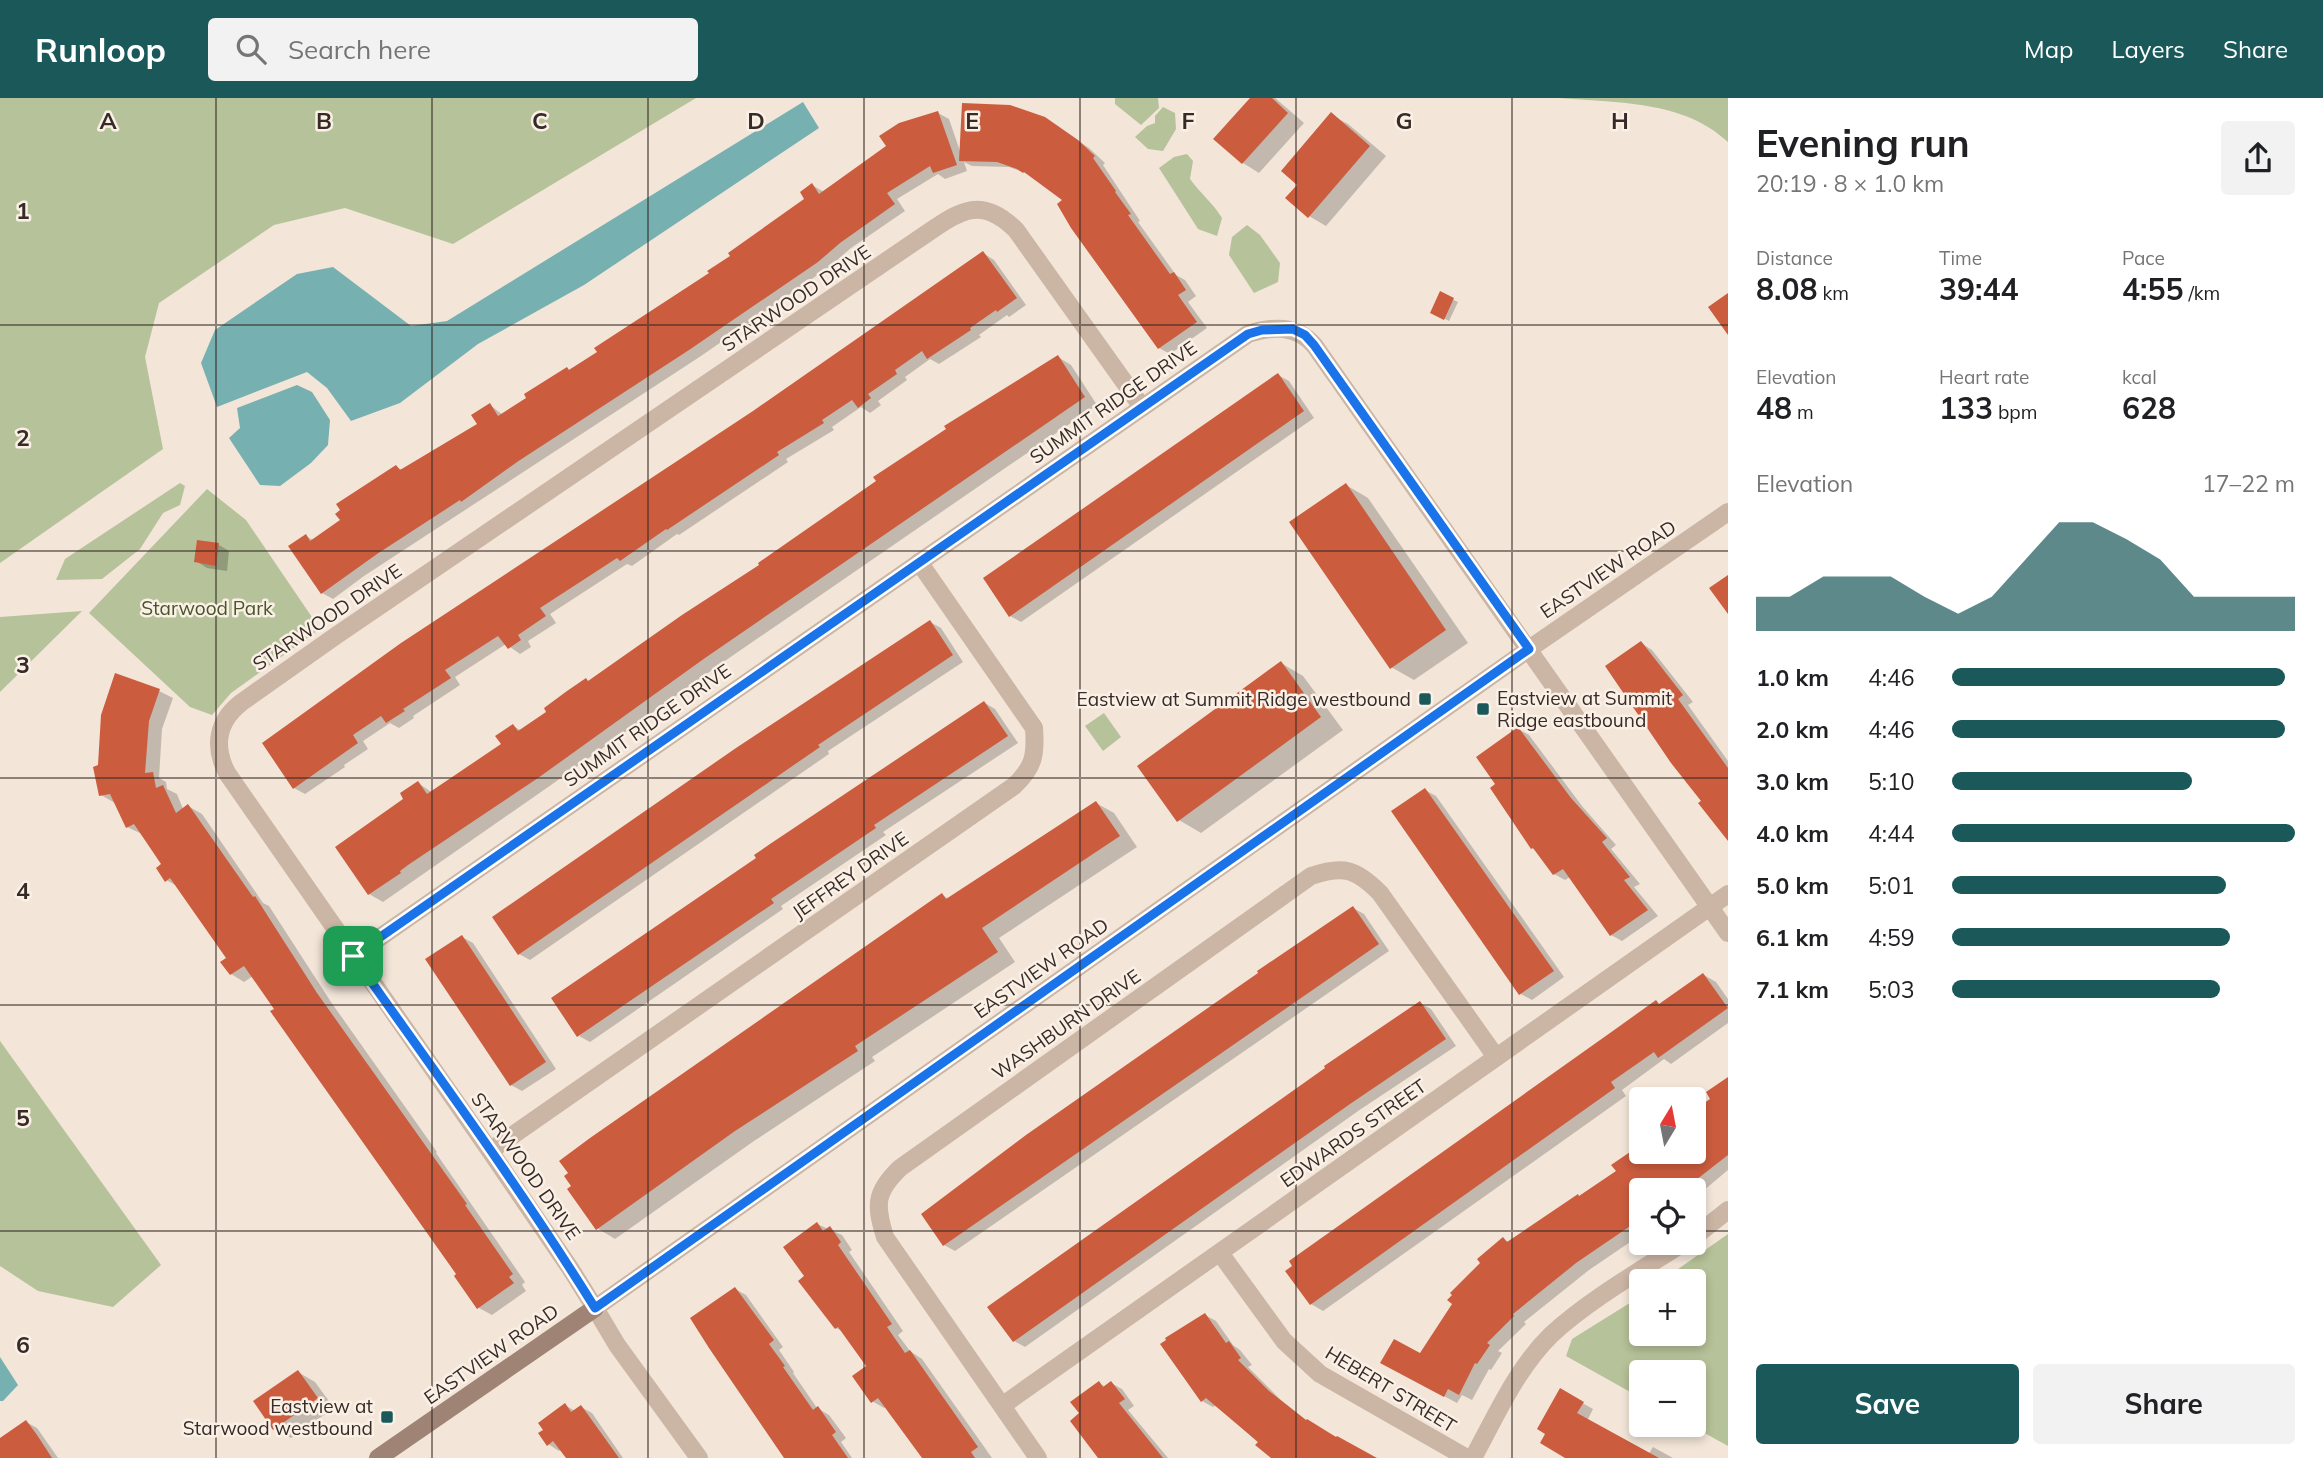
<!DOCTYPE html>
<html lang="en">
<head>
<meta charset="utf-8">
<style>
  :root { --surface:#fff; --page:#f2f2f2; --text:#202124; --muted:#757577; --accent:#1a585a }
  body { margin:0; font-family:Mulish,sans-serif; background:var(--page); color:var(--text); height:100vh; display:flex; flex-direction:column; font-size:26px; white-space:nowrap }
  * { box-sizing:border-box; margin:0 }
  p { font-size:23px; color:var(--muted) }
  .icon { flex:none; width:38px; height:38px; fill:none; stroke:currentColor; stroke-width:2; stroke-linecap:round; stroke-linejoin:round }
  .map { position:relative; flex:1; overflow:hidden }
  .side { display:flex; flex-direction:column; background:var(--surface); width:595px }
  .side>* { flex:none }
  .needle { width:46px; rotate:10deg }
  .tools { position:absolute; left:1629px; top:989px; display:grid; gap:14px }
  .tools a { display:grid; place-items:center; width:77px; height:77px; border-radius:7px; background:var(--surface); box-shadow:0 4px 10px #0003; font-size:35px }
  .pin { position:absolute; display:grid; place-items:center; width:60px; height:60px; color:#fff; margin:-30px; border-radius:14px; box-shadow:0 4px 10px #0006 }
  .round { display:grid; place-items:center; flex:none; width:74px; height:74px; border-radius:7px; background:var(--page) }
  .headline { display:flex; align-items:center; justify-content:space-between; height:119px; padding:0 28px }
  h1 { font-size:38px; font-weight:700; line-height:52px }
  .metrics { display:grid; grid-template-columns:repeat(3,1fr); gap:10px; height:119px; padding:7px 28px }
  .metrics div { display:grid; align-content:center }
  .metrics b { font-size:30px; font-weight:700 }
  .metrics small { font-size:19px; font-weight:400 }
  .metrics p { font-size:19px }
  .chart { height:196px; padding:14px 28px }
  .chart p { display:flex; justify-content:space-between }
  .chart svg { width:100%; height:126px; margin-top:7px; fill:var(--accent); opacity:.7 }
  .action { display:flex; gap:14px; margin-top:auto; padding:14px 28px }
  .action a { flex:1; height:80px; border-radius:7px; background:var(--accent); color:#fff; font-size:28px; font-weight:700; line-height:80px; text-align:center }
  .action a+a { background:var(--page); color:var(--text) }
  ul { padding:0 28px; list-style:none; font-size:23px }
  li { display:grid; grid-template-columns:112px 84px 1fr; align-items:center; height:52px }
  li i { height:18px; border-radius:9px; background:var(--accent) }
  header { display:flex; align-items:center; gap:42px; box-sizing:border-box; height:98px; padding:0 35px; background:var(--accent); color:#fff }
  header strong { font-size:33px }
  nav { display:flex; gap:38px; margin-inline-start:auto; font-size:24px }
  .search { width:490px; height:63px; background:var(--page); display:flex; align-items:center; gap:18px; box-sizing:border-box; padding:0 24px; border-radius:7px; color:var(--muted); font-size:26px }
  main { display:flex; flex:1; min-height:0 }
  .map>svg:first-child { display:block }
  .green { fill:#b6c299 }
  .water { fill:#77b0b1 }
  .shadow { fill:#0003 }
  .building { fill:#cc5c3e }
  .lines { fill:none; stroke-linecap:round; stroke-linejoin:round }
  .minor { stroke:#cbb5a5; stroke-width:18 }
  .tertiary { stroke:#cbb5a5; stroke-width:18 }
  .secondary { stroke:#9f8476; stroke-width:18 }
  .route-casing { stroke:#fff; stroke-width:14 }
  .route { stroke:#1a73e8; stroke-width:9 }
  .grid { fill:none; stroke:#372b27; stroke-width:2; stroke-opacity:0.55 }
  .poi-dot { fill:#1a585a; stroke:#faf0e6; stroke-width:2.5 }
  .labels { text-anchor:middle; stroke-width:5; stroke-linejoin:round; paint-order:stroke }
  .street-label { font-size:19px; fill:#372b27; stroke:#faf0e6 }
  .park-label { font-size:19px; fill:#475629; stroke:#faf0e6 }
  .poi-label { font-size:19px; fill:#372b27; stroke:#faf0e6; text-anchor:end }
  .grid-label { font-size:23px; text-anchor:middle; font-weight:bold; fill:#372b27; stroke:#faf0e6; stroke-width:5; stroke-linejoin:round; paint-order:stroke }
</style>
</head>
<body>
<header>
<strong>Runloop</strong>
<div class="search"><svg class="icon" aria-label="search" viewBox="0 0 24 24"><circle cx="10" cy="10" r="6"/><path d="M15 15l6 6"/></svg>Search here</div>
<nav><a>Map</a><a>Layers</a><a>Share</a></nav>
</header>
<main>
<div class="map">
<svg width="1728" height="1360" viewBox="0 0 1728 1360">
  <rect width="100%" height="100%" fill="#f3e6d9"/>
  <g class="green">
    <polygon points="0,0 696,0 453,146 345,110 274,127 159,205 145,259 163,351 0,465"/>
    <polygon points="1115,0 1158,0 1159,10 1141,27 1115,6"/>
    <path d="M1559 0H1728V44C1683 2 1617 5 1559 0Z"/>
    <polygon points="1163,9 1175,15 1176,31 1163,53 1148,51 1135,39 1147,28 1155,25 1155,18"/>
    <path d="M1187 56 1193 63 1190 81C1200 95 1213 105 1222 120L1217 138 1198 131 1159 70 1174 59Z"/>
    <polygon points="1247,127 1260,137 1280,165 1278,184 1254,195 1229,157 1232,139"/>
    <polygon points="180,385 185,388 180,407 163,415 140,451 102,481 56,482 65,461"/>
    <polygon points="207,391 246,422 320,531 231,595 212,617 190,609 89,515"/>
    <polygon points="82,513 0,594 0,519"/>
    <polygon points="1104,615 1121,639 1103,653 1085,628"/>
    <polygon points="0,943 161,1167 113,1209 38,1193 0,1168"/>
    <polygon points="1728,1136 1728,1348 1690,1327 1694,1326 1694,1274 1642,1274 1641,1300 1566,1258 1572,1241 1641,1198 1642,1236 1694,1236 1694,1183 1661,1183"/>
  </g>
  <g class="water">
    <polygon points="803,4 819,30 584,187 478,246 400,305 351,323 327,290 307,274 217,309 201,265 215,232 297,176 333,169 411,228 447,223"/>
    <polygon points="297,287 312,294 330,322 328,347 311,365 280,388 260,387 229,340 240,330 237,310"/>
    <polygon points="0,1259 18,1287 3,1303 0,1303"/>
  </g>
  <g class="shadow">
    <polygon points="1252,0 1275,0 1304,25 1259,75 1243,65"/>
    <polygon points="938,15 949,21 961,56 1056,28 1089,50 1105,65 1103,67 1140,123 1138,124 1176,177 1185,182 1196,198 1188,204 1207,230 1170,256 1159,250 1065,102 1026,75 1009,69 972,68 964,64 967,73 945,81 938,76 897,101 905,113 851,150 829,169 701,258 364,478 333,501 322,495 306,438 313,442 342,423 396,369 403,372 479,327 490,307 503,317 529,301 526,297 599,254 711,176 807,101 812,87 824,94"/>
    <polygon points="1331,17 1348,26 1386,58 1326,128 1309,118 1299,86"/>
    <polygon points="983,155 994,162 1026,207 1009,219 1007,217 979,237 981,239 939,266 930,261 905,279 907,282 878,303 881,307 870,315 861,309 832,329 834,332 786,361 788,364 679,437 677,436 632,468 627,466 550,516 556,525 528,543 531,549 520,556 506,546 455,579 460,587 413,618 414,620 399,630 390,625 363,643 368,651 344,667 345,669 305,696 294,690 264,645 754,315"/>
    <polygon points="1441,196 1458,204 1449,223 1432,214"/>
    <polygon points="1058,259 1071,267 1097,307 719,567 551,687 383,804 369,796 406,701 418,685 433,695 503,647 513,628 522,633 762,468"/>
    <polygon points="1278,277 1289,283 1314,320 1021,524 1010,518"/>
    <polygon points="1346,387 1368,400 1468,545 1414,582 1391,569"/>
    <polygon points="219,447 229,453 227,473 207,470 196,463"/>
    <polygon points="930,524 941,530 963,564 828,653 829,656 530,862 519,856"/>
    <polygon points="1641,545 1652,552 1693,604 1688,607 1728,663 1728,740 1703,703"/>
    <polygon points="1281,565 1303,578 1343,632 1201,735 1179,722"/>
    <polygon points="159,593 173,600 162,631 159,680 166,684 167,691 177,696 183,711 188,708 202,716 263,805 269,808 331,904 437,1054 436,1055 525,1184 522,1187 526,1193 492,1217 479,1210 458,1177 253,878 244,884 231,876 229,860 179,789 166,782 163,767 142,736 127,729 115,705 101,697 99,669"/>
    <polygon points="985,605 995,611 1018,645 883,734 886,737 781,808 783,811 590,944 579,938"/>
    <polygon points="1518,631 1529,637 1582,708 1616,747 1611,751 1640,786 1634,789 1658,818 1622,843 1611,837 1570,779 1565,782 1554,776 1538,753 1532,750 1498,687"/>
    <polygon points="1425,692 1436,698 1564,879 1532,902 1521,896 1394,714"/>
    <polygon points="1096,705 1114,715 1137,749 999,840 1015,864 872,959 875,963 754,1043 615,1141 597,1130 942,797 949,801"/>
    <polygon points="1353,810 1364,816 1389,853 955,1153 944,1147"/>
    <polygon points="462,839 473,845 556,971 522,993 511,987"/>
    <polygon points="1704,877 1716,884 1728,901 1728,925 1671,966 1664,961 1622,992 1626,998 1323,1213 1311,1206 1660,907"/>
    <polygon points="1420,905 1431,911 1456,948 1361,1011 1025,1249 1014,1243"/>
    <polygon points="1728,980 1728,1072 1703,1093 1696,1089 1692,1092 1642,1092 1642,1136 1589,1172 1524,1224 1526,1226 1498,1253 1502,1255 1491,1272 1489,1271 1472,1302 1462,1297 1457,1305 1395,1272 1421,1257 1503,1141 1509,1144 1618,1073 1614,1067 1642,1048 1642,1054 1694,1054 1694,1014 1713,1001"/>
    <polygon points="817,1126 842,1137 852,1152 849,1154 903,1233 898,1237 910,1253 922,1261 992,1360 926,1360 887,1308 884,1310 872,1303 868,1269 844,1234 836,1230 807,1179"/>
    <polygon points="735,1191 746,1197 783,1249 779,1252 794,1274 793,1275 817,1310 829,1317 846,1340 841,1344 852,1360 788,1360"/>
    <polygon points="1205,1217 1216,1223 1233,1247 1240,1252 1252,1267 1248,1269 1281,1302 1307,1323 1374,1360 1275,1360 1217,1307 1213,1309 1202,1303"/>
    <polygon points="298,1274 315,1284 334,1310 291,1340 274,1330"/>
    <polygon points="1099,1285 1106,1289 1111,1285 1122,1291 1134,1308 1128,1312 1168,1360 1101,1360"/>
    <polygon points="1561,1293 1593,1311 1587,1323 1648,1357 1653,1349 1673,1360 1565,1360"/>
    <polygon points="565,1307 575,1313 581,1309 592,1315 623,1360 568,1360 561,1351 559,1353 548,1346"/>
    <polygon points="26,1324 37,1330 58,1360 0,1360 0,1342"/>
  </g>
  <g class="building">
    <polygon points="1250,0 1272,0 1288,15 1242,66 1213,41"/>
    <polygon points="962,5 1010,7 1045,19 1078,42 1095,58 1093,60 1116,93 1115,94 1131,116 1128,117 1170,176 1174,174 1186,192 1178,197 1197,224 1158,251 1071,130 1057,106 1062,102 1024,74 1023,75 1017,71 997,64 959,63"/>
    <polygon points="938,13 957,67 933,75 930,68 887,95 895,106 840,145 818,164 689,252 517,364 461,404 460,402 377,456 321,496 288,448 306,436 310,443 340,422 335,416 340,412 336,406 396,367 400,372 477,326 471,317 490,305 498,318 526,300 524,296 567,269 569,272 597,254 594,250 709,175 707,173 730,158 728,155 804,101 800,94 812,85 819,96 886,48 879,38 899,25"/>
    <polygon points="1331,14 1370,48 1308,120 1285,100 1297,87 1281,73"/>
    <polygon points="983,153 1017,200 997,214 996,212 970,230 971,232 927,261 922,253 895,272 897,276 868,296 871,300 858,310 852,302 822,322 824,325 777,354 779,357 667,432 666,431 620,463 617,460 540,510 546,518 518,537 521,542 508,551 498,538 445,572 451,580 403,611 405,613 386,625 381,618 353,637 358,645 293,691 262,645 401,545 753,313"/>
    <polygon points="1440,193 1454,200 1444,222 1430,215"/>
    <polygon points="1728,195 1728,237 1708,209"/>
    <polygon points="1058,257 1085,299 705,560 538,680 408,767 400,773 401,775 368,797 335,749 403,701 400,695 418,683 427,696 501,646 495,638 513,626 518,633 546,614 544,610 567,593 586,580 588,583 682,517 759,467 758,465 876,383 873,379 946,331 944,328"/>
    <polygon points="1278,275 1304,313 1009,519 983,480"/>
    <polygon points="1346,385 1446,532 1390,571 1289,424"/>
    <polygon points="197,442 219,445 216,468 194,464"/>
    <polygon points="1728,477 1728,516 1709,490"/>
    <polygon points="930,522 953,557 818,647 820,649 518,857 492,819 736,650"/>
    <polygon points="1641,543 1683,597 1678,601 1728,670 1728,743 1698,705 1701,703 1671,665 1605,568"/>
    <polygon points="1281,563 1321,619 1177,724 1137,668"/>
    <polygon points="115,575 160,591 149,623 145,675 153,674 156,690 163,687 176,715 188,706 253,799 255,798 317,895 467,1106 465,1107 513,1176 509,1179 514,1185 477,1211 454,1178 456,1176 270,913 274,911 244,868 230,877 220,864 226,860 170,780 165,784 156,770 161,766 134,726 126,730 110,696 99,698 93,669 98,667 101,617"/>
    <polygon points="984,603 1008,638 874,727 876,730 771,801 774,805 577,939 551,900 756,760 754,757 770,746"/>
    <polygon points="1518,629 1571,700 1607,740 1602,744 1630,779 1624,782 1648,812 1610,838 1563,771 1553,777 1533,750 1531,751 1490,690 1495,686 1476,659"/>
    <polygon points="1425,690 1554,873 1519,897 1391,713"/>
    <polygon points="1096,703 1120,738 982,830 998,854 855,948 858,953 735,1033 596,1132 567,1091 571,1088 564,1078 568,1075 559,1063 590,1040 942,795 946,801"/>
    <polygon points="1353,808 1379,846 943,1148 921,1116 1026,1037 1235,891 1258,875 1257,873"/>
    <polygon points="462,837 546,964 510,988 425,861"/>
    <polygon points="1703,875 1728,910 1658,960 1654,954 1611,984 1615,990 1310,1207 1285,1173 1292,1168 1289,1163 1617,930 1656,902 1659,906"/>
    <polygon points="1420,903 1446,941 1350,1006 1013,1244 987,1209 1325,970 1324,968"/>
    <polygon points="1728,979 1728,1057 1683,1092 1642,1092 1642,1120 1576,1165 1513,1216 1514,1218 1487,1245 1490,1247 1477,1266 1475,1265 1459,1297 1448,1291 1444,1299 1380,1265 1394,1241 1420,1255 1452,1206 1447,1202 1452,1197 1450,1195 1480,1165 1477,1161 1503,1139 1507,1144 1578,1096 1579,1098 1616,1073 1611,1067 1633,1052 1694,1054 1694,1012 1710,1001 1706,994"/>
    <polygon points="817,1124 823,1133 830,1128 841,1144 838,1147 892,1226 887,1229 905,1255 910,1252 978,1349 971,1354 975,1360 922,1360 878,1300 871,1305 852,1278 866,1268 838,1229 835,1231 798,1183 804,1178 783,1149"/>
    <polygon points="735,1189 774,1242 769,1246 785,1268 783,1269 813,1312 818,1308 836,1334 832,1337 848,1360 784,1360 709,1250 690,1220"/>
    <polygon points="1205,1215 1226,1245 1229,1243 1241,1260 1238,1262 1269,1293 1306,1322 1307,1321 1336,1339 1337,1338 1377,1360 1271,1360 1255,1347 1258,1344 1206,1300 1201,1304 1160,1246 1166,1242 1165,1240"/>
    <polygon points="298,1272 318,1300 273,1332 253,1303"/>
    <polygon points="1099,1283 1103,1289 1111,1283 1125,1301 1119,1305 1163,1360 1098,1360 1070,1323 1079,1315 1070,1304"/>
    <polygon points="1560,1290 1584,1304 1577,1315 1659,1360 1565,1360 1540,1345 1545,1336 1537,1331"/>
    <polygon points="565,1305 571,1314 581,1307 619,1360 566,1360 553,1343 547,1348 538,1335 543,1332 538,1325"/>
    <polygon points="26,1322 37,1337 52,1360 0,1360 0,1340"/>
  </g>
  <g class="lines">
    <g class="minor">
      <path d="M353 858 1248 236C1273 228 1296 227 1314 247L1728 835"/>
      <path d="M490 1053 1014 688C1034 669 1036 657 1034 630L919 464"/>
      <polyline points="1694,1139 1728,1112"/>
      <polyline points="1220,1155 1284,1243 1320,1276 1467,1360"/>
      <path d="M595 1210 570 1170 490 1053 227 675C213 648 217 623 242 604L337 537 926 136C960 113 981 97 1016 132L1142 309"/>
      <polyline points="1003,1307 1728,796"/>
      <path d="M1038 1360 885 1139C875 1107 875 1094 900 1070L1311 778C1344 767 1356 771 1380 795L1496 959"/>
      <path d="M1473 1360C1496 1318 1517 1270 1551 1237 1587 1203 1643 1171 1685 1144"/>
    </g>
    <polyline class="tertiary" points="699,1360 617,1247 595,1210 1529,551 1728,414"/>
    <polyline class="secondary" points="378,1360 595,1210"/>
  </g>
  <g class="lines">
    <defs>
      <path id="route" d="M1293 231 1305 237 1314 247 1529 551 595 1210C520 1089 435 974 353 858L1248 236 1262 232Z"/>
    </defs>
    <use href="#route" class="route-casing"/>
    <use href="#route" class="route"/>
  </g>
  <path class="grid" d="M216 0V1360M432 0V1360M648 0V1360M864 0V1360M1080 0V1360M1296 0V1360M1512 0V1360M0 227H1728M0 453H1728M0 680H1728M0 907H1728M0 1133H1642M1694 1133H1728"/>
  <g class="poi-dot">
    <rect x="1418" y="594" width="14" height="14" rx="3.5"/>
    <rect x="1476" y="604" width="14" height="14" rx="3.5"/>
    <rect x="380" y="1312" width="14" height="14" rx="3.5"/>
  </g>
  <g class="labels">
    <g class="street-label">
      <text transform="translate(796 200) rotate(-34)" y="7">STARWOOD DRIVE</text>
      <text transform="translate(1113 304) rotate(-35)" y="7">SUMMIT RIDGE DRIVE</text>
      <text transform="translate(1608 471) rotate(-34)" y="7">EASTVIEW ROAD</text>
      <text transform="translate(327 519) rotate(-34)" y="7">STARWOOD DRIVE</text>
      <text transform="translate(647 627) rotate(-35)" y="7">SUMMIT RIDGE DRIVE</text>
      <text transform="translate(850 777) rotate(-35)" y="7">JEFFREY DRIVE</text>
      <text transform="translate(1041 870) rotate(-35)" y="7">EASTVIEW ROAD</text>
      <text transform="translate(1066 926) rotate(-35)" y="7">WASHBURN DRIVE</text>
      <text transform="translate(1353 1035) rotate(-35)" y="7">EDWARDS STREET</text>
      <text transform="translate(526 1068) rotate(55)" y="7">STARWOOD DRIVE</text>
      <text transform="translate(491 1256) rotate(-35)" y="7">EASTVIEW ROAD</text>
      <text transform="translate(1391 1291) rotate(31)" y="7">HEBERT STREET</text>
    </g>
    <g class="park-label">
      <text x="207" y="517">Starwood Park</text>
    </g>
    <g class="poi-label">
      <text x="1497" y="607" text-anchor="start">Eastview at Summit<tspan x="1497" dy="22">Ridge eastbound</tspan></text>
      <text x="1411" y="608">Eastview at Summit Ridge westbound</text>
      <text x="373" y="1315">Eastview at<tspan x="373" dy="22">Starwood westbound</tspan></text>
    </g>
  </g>
  <g class="grid-label">
    <text x="108" y="31">A</text>
    <text x="324" y="31">B</text>
    <text x="540" y="31">C</text>
    <text x="756" y="31">D</text>
    <text x="972" y="31">E</text>
    <text x="1188" y="31">F</text>
    <text x="1404" y="31">G</text>
    <text x="1620" y="31">H</text>
    <text x="23" y="121">1</text>
    <text x="23" y="348">2</text>
    <text x="23" y="575">3</text>
    <text x="23" y="801">4</text>
    <text x="23" y="1028">5</text>
    <text x="23" y="1255">6</text>
  </g>
</svg>
<div class="tools">
<a><svg class="needle" viewBox="-14 -14 28 28"><path d="M0-13l5 13h-10z" fill="#e53935"/><path d="M0 13l5-13h-10z" fill="#757577"/></svg></a>
<a><svg class="icon" aria-label="locate" viewBox="0 0 24 24"><circle cx="12" cy="12" r="6"/><path d="M12 2v4M12 18v4M2 12h4M18 12h4"/></svg></a>
<a>+</a>
<a>−</a>
</div>
<div class="pin" style="left:353px;top:858px;background:#1e9e55"><svg class="icon" aria-label="arrive" viewBox="0 0 24 24"><path d="M6 21V4h12l-3 4 3 4H6"/></svg></div>
</div>
<section class="side">
<div class="headline"><div><h1>Evening run</h1><p>20:19 · 8 × 1.0 km</p></div><a class="round"><svg class="icon" aria-label="share" viewBox="0 0 24 24"><path d="M12 15V3M7 8l5-5 5 5M5 13v7h14v-7"/></svg></a></div>
<div class="metrics">
<div><p>Distance</p><b>8.08<small> km</small></b></div>
<div><p>Time</p><b>39:44</b></div>
<div><p>Pace</p><b>4:55<small> /km</small></b></div>
</div>
<div class="metrics">
<div><p>Elevation</p><b>48<small> m</small></b></div>
<div><p>Heart rate</p><b>133<small> bpm</small></b></div>
<div><p>kcal</p><b>628</b></div>
</div>
<div class="chart"><p><span>Elevation</span>17–22 m</p>
<svg viewBox="0 0 160 44" preserveAspectRatio="none"><path d="M0 44V32L10 32L20 25L30 25L40 25L50 32L60 38L70 32L80 19L90 6L100 6L110 12L120 19L130 32L140 32L150 32L160 32V44z"/></svg>
</div>
<ul>
<li><b>1.0 km</b>4:46<i style="width:97%"></i></li>
<li><b>2.0 km</b>4:46<i style="width:97%"></i></li>
<li><b>3.0 km</b>5:10<i style="width:70%"></i></li>
<li><b>4.0 km</b>4:44<i style="width:100%"></i></li>
<li><b>5.0 km</b>5:01<i style="width:80%"></i></li>
<li><b>6.1 km</b>4:59<i style="width:81%"></i></li>
<li><b>7.1 km</b>5:03<i style="width:78%"></i></li>
</ul>
<div class="action"><a>Save</a><a>Share</a></div>
</section>
</main>
</body>
</html>
